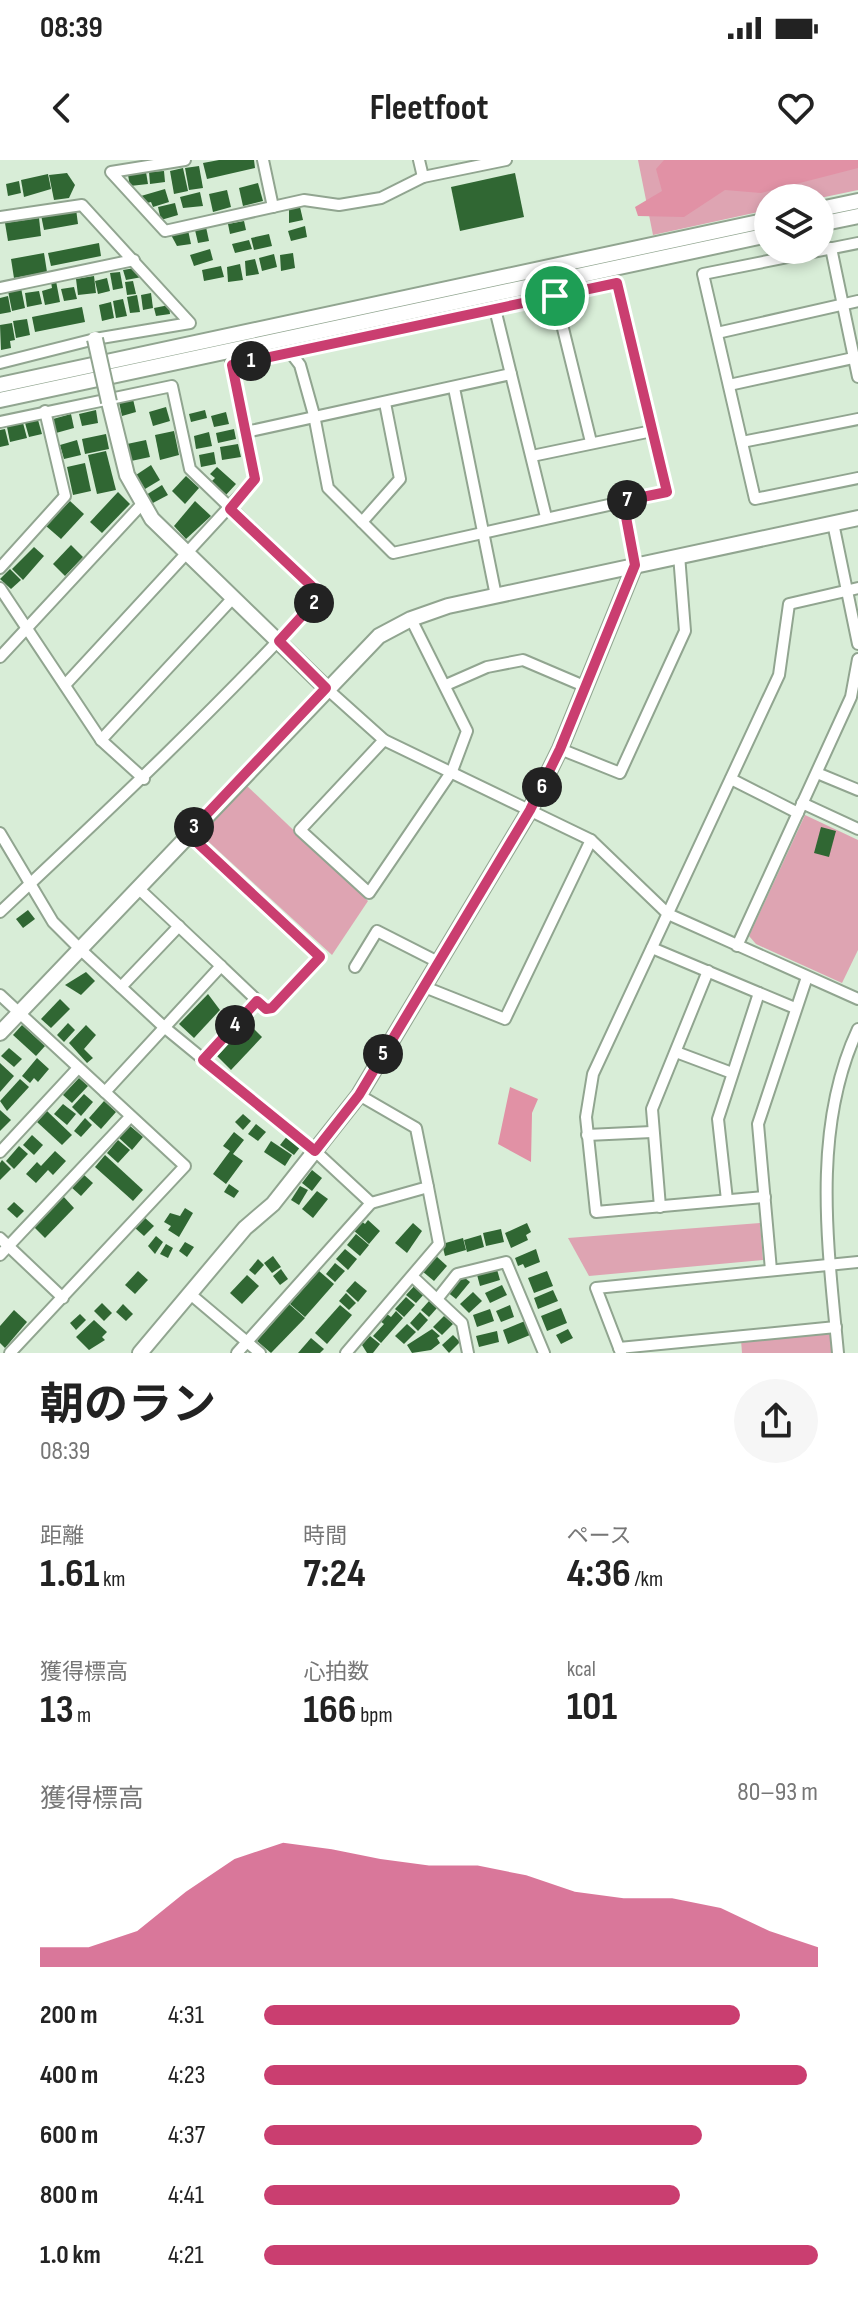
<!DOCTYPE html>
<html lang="ja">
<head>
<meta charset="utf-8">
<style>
  :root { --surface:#fff; --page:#f6f6f6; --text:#222; --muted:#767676; --accent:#ca3e70 }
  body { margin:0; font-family:"Sofia Sans Condensed","Noto Sans JP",sans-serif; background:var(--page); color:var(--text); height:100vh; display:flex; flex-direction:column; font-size:30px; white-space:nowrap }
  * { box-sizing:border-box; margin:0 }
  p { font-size:26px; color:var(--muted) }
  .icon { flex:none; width:44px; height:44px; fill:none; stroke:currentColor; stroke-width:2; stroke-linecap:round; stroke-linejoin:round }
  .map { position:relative; height:1193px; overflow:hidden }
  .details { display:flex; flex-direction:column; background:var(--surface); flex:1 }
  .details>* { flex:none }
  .controls { position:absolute; left:754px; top:24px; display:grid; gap:16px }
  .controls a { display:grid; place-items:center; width:80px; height:80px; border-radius:50%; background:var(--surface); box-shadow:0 4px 12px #0003; font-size:40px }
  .pin { position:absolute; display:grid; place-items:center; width:68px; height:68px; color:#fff; margin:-34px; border:4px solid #fff; border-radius:50%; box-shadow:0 2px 8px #0007 }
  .km { position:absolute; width:40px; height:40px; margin:-20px; border-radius:50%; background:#222; color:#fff; font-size:22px; line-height:40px; text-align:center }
  .round { display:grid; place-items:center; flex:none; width:84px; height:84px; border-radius:42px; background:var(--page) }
  .headline { display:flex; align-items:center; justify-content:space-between; height:136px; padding:0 40px }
  h1 { font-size:44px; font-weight:700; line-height:60px }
  .stats { display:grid; grid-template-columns:repeat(3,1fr); gap:12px; height:136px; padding:8px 40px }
  .stats div { display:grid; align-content:center }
  .stats b { font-size:40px; font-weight:700 }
  .stats small { font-size:22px; font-weight:400 }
  .stats p { font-size:22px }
  .chart { height:224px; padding:16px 40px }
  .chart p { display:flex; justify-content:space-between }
  .chart svg { width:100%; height:144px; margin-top:8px; fill:var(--accent); opacity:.7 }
  ul { padding:0 40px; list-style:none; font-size:26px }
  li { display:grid; grid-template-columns:128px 96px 1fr; align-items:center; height:60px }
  li i { height:20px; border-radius:10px; background:var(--accent) }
  .status { display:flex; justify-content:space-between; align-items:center; height:56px; padding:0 40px; background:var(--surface); direction:ltr }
  .status svg { height:22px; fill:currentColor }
  header { display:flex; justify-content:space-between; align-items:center; height:104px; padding:0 40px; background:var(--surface); font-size:36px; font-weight:700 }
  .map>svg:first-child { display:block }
  .green { fill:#dea4b2 }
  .forest { fill:#e191a5 }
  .building { fill:#306733 }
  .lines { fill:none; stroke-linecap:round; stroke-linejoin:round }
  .street-casing { stroke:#91a590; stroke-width:14 }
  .secondary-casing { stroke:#91a590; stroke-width:18 }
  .street { stroke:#fff; stroke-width:10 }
  .secondary { stroke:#fff; stroke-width:14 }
  .secondary-bridge-casing { stroke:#91a590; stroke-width:18; stroke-linecap:butt }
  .secondary-bridge { stroke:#fff; stroke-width:14 }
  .route-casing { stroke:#fff; stroke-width:16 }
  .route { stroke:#ca3e70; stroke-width:10 }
</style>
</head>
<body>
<div class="status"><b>08:39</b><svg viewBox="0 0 49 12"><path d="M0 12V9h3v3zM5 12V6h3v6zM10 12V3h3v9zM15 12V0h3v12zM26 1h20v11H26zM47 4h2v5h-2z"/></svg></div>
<header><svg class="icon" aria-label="back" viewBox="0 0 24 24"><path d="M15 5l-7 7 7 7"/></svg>Fleetfoot<svg class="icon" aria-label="heart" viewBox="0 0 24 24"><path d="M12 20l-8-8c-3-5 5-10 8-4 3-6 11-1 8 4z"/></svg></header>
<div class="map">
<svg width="858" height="1193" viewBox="0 0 858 1193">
  <rect width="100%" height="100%" fill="#d8edd7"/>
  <g class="green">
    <polygon points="638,0 858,0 858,30 820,38 768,38 768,50 653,75"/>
    <polygon points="245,624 368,741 332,795 199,673"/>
    <polygon points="805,655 858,680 858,790 842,823 756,784 749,776"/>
    <polygon points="760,1063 763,1100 589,1116 568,1078"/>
    <polygon points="831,1174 831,1193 742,1193 741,1180"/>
  </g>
  <g class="forest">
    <polygon points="664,0 858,0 858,8 761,33 725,30 684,57 638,56 635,47 662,31 656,9"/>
    <polygon points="510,927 538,939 532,953 531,1002 498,984"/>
  </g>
  <g class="building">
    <polygon points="219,0 254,0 255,8 207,19 203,3"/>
    <polygon points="199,6 203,28 189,30 185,8"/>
    <polygon points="183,8 188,31 174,34 170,11"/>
    <polygon points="164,11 165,22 150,24 149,12"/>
    <polygon points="146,12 148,24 130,26 128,15"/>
    <polygon points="67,13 75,25 69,38 54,40 49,15"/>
    <polygon points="515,13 524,57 460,71 451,27"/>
    <polygon points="48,14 51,29 24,37 21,20"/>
    <polygon points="19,21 21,33 8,36 6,24"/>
    <polygon points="258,23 263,41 243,46 239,28"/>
    <polygon points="165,29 169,42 153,47 151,42 143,44 141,36"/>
    <polygon points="227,30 231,47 213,52 209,34"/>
    <polygon points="200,32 203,46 183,48 180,37"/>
    <polygon points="175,43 178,55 161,60 158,47"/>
    <polygon points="300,47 303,60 289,63 289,49"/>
    <polygon points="76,49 78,64 44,70 41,55"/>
    <polygon points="39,58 41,76 8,81 5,63"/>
    <polygon points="244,61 246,70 230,74 228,64"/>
    <polygon points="305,66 307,77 291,81 288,71"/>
    <polygon points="206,67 209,81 198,83 195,70"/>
    <polygon points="188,70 191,84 177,86 170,73"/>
    <polygon points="269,74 272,86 254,90 251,78"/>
    <polygon points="249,80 252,89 235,93 232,84"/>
    <polygon points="99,83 101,96 51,106 48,93"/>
    <polygon points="210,89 213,100 194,106 190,95"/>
    <polygon points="44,93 47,112 14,118 11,99"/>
    <polygon points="293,93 295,108 281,111 280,95"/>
    <polygon points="274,94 277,107 262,111 259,98"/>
    <polygon points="255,99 259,114 246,116 245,101"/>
    <polygon points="240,104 243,120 228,122 227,107"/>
    <polygon points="221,106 224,117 204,121 202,110"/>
    <polygon points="135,108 142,117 126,120 123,110"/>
    <polygon points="120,112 123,128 113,130 110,113"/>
    <polygon points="94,116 96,133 78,135 76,119"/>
    <polygon points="107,118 110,131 98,134 95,121"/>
    <polygon points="56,121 60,142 45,145 42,131 52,128 51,122"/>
    <polygon points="133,121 136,134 127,135 125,122"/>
    <polygon points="74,127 77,139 64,141 61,129"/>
    <polygon points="21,128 25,148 12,151 8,131"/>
    <polygon points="39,131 42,144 27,147 25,133"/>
    <polygon points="151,133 153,148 143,150 141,135"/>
    <polygon points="137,135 140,152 130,153 127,137"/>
    <polygon points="8,136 11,152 0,154 0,138"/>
    <polygon points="123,139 127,156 116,158 113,141"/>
    <polygon points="111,142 114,158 102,161 99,145"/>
    <polygon points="169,145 170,154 156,156 154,148"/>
    <polygon points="82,147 85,162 35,172 32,157"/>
    <polygon points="27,159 30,175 16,178 13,161"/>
    <polygon points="12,163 15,180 10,181 11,188 1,190 0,165"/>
    <polygon points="133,239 136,252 122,256 119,242"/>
    <polygon points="166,247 170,261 153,266 149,252"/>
    <polygon points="96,250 98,263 82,266 79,254"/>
    <polygon points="205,250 207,258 191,262 189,254"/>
    <polygon points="226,252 229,264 214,267 211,256"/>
    <polygon points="71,254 74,268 56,273 53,259"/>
    <polygon points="38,260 42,274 29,277 25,263"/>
    <polygon points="23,263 27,278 10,282 7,267"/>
    <polygon points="5,269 9,285 0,287 0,270"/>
    <polygon points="234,269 236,279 218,283 216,273"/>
    <polygon points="174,271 179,295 160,300 155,275"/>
    <polygon points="209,272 212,286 196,289 194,276"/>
    <polygon points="106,274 109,289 85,294 82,279"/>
    <polygon points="77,280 81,295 64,299 60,285"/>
    <polygon points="146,280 150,297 131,301 127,284"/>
    <polygon points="238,284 241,297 222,300 220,287"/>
    <polygon points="106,291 116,330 97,334 88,295"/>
    <polygon points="214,292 216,304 201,307 199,295"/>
    <polygon points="85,303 91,331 73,335 67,307"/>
    <polygon points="151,305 160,320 145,329 136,315"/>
    <polygon points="217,307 236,324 225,336 211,322 215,318 210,314"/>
    <polygon points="186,316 199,328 185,344 172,331"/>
    <polygon points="162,325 168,335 151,344 146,335"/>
    <polygon points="118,332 130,344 102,373 90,362"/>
    <polygon points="70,341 84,354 61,379 46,366"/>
    <polygon points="195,341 211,356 186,379 174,366"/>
    <polygon points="71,385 83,397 65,416 53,404"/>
    <polygon points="34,387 44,396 23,420 12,409"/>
    <polygon points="10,409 21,420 11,429 0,419"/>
    <polygon points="821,667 836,671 829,697 814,693"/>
    <polygon points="28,750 35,759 23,768 16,759"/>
    <polygon points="86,812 95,821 81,835 65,825"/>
    <polygon points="208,834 220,850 194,878 179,864"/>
    <polygon points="60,839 70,849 51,868 41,859"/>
    <polygon points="68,863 75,870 64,882 57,875"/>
    <polygon points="248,863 262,877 231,910 217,896"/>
    <polygon points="22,865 45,886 36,896 13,875"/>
    <polygon points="86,865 96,875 84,889 93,898 87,903 69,883"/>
    <polygon points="9,888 22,899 14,907 1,896"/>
    <polygon points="37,898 49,909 38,922 34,918 30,923 22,916"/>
    <polygon points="0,903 14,916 0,932"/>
    <polygon points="79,918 88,926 72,943 63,935"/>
    <polygon points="20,919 29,927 7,951 0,941"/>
    <polygon points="84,934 93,942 81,956 72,947"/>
    <polygon points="104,941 116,952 101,969 89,958"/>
    <polygon points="63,944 76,954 67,965 54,954"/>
    <polygon points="0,950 11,960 0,971"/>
    <polygon points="47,951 72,975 62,985 37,962"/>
    <polygon points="243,954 251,961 243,970 235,962"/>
    <polygon points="85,958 92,965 81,977 74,971"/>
    <polygon points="256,964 266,972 258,981 248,974"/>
    <polygon points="129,965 143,977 132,990 118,977"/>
    <polygon points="234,972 244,980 233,994 243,1001 226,1024 213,1014 230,991 223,986"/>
    <polygon points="32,975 43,985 34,995 23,985"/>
    <polygon points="288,975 301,986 294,995 280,985"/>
    <polygon points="118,980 130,990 118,1003 107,993"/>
    <polygon points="271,981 292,995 285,1006 264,992"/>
    <polygon points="19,986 28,994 14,1009 6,1001"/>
    <polygon points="55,991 66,1001 53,1015 48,1010 36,1023 26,1014 37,1002 41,1006"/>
    <polygon points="105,995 143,1030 133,1041 95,1007"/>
    <polygon points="2,1000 11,1009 0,1020 0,1003"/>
    <polygon points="312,1010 322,1018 312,1031 302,1023"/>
    <polygon points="83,1014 93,1023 81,1036 71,1027"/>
    <polygon points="229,1024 239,1031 234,1038 224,1032"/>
    <polygon points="300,1026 308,1030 299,1045 291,1040"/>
    <polygon points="317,1031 328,1039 313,1058 302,1049"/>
    <polygon points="63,1036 74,1048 45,1078 34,1067"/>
    <polygon points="14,1042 24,1051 17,1058 7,1049"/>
    <polygon points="185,1048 193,1053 179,1077 168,1070 171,1066 164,1062 170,1053 180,1056"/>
    <polygon points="144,1057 154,1066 144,1076 135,1068"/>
    <polygon points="360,1060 365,1064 368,1060 380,1071 369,1084 352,1069"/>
    <polygon points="413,1063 422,1071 407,1093 395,1083"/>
    <polygon points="527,1063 531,1072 526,1075 528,1080 511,1088 505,1073"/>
    <polygon points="501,1069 504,1082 486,1086 483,1073"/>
    <polygon points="356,1074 369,1085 360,1096 347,1085"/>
    <polygon points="481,1075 484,1087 467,1092 464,1080"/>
    <polygon points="156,1076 163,1082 155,1094 148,1086"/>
    <polygon points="463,1078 466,1090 445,1096 442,1084"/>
    <polygon points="185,1082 194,1087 187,1097 179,1091"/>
    <polygon points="166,1084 173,1088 168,1098 160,1094"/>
    <polygon points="345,1089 357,1099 348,1110 336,1099"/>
    <polygon points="536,1089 540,1102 525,1108 523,1104 518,1106 515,1098"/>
    <polygon points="435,1095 447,1106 434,1121 422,1111"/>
    <polygon points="273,1096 281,1107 272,1113 264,1103"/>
    <polygon points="258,1099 264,1105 255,1115 249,1110"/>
    <polygon points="335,1103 345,1111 335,1122 326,1114"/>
    <polygon points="496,1106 500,1120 480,1126 476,1111"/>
    <polygon points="281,1109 288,1119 280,1125 273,1116"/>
    <polygon points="138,1111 148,1120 135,1134 125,1125"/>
    <polygon points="319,1111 334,1124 305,1157 290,1144"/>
    <polygon points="547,1111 553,1126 534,1133 528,1118"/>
    <polygon points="460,1114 470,1122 456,1139 446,1131"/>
    <polygon points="247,1115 259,1126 242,1144 230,1133"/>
    <polygon points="355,1121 367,1131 358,1142 346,1131"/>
    <polygon points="417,1123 426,1132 416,1143 406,1135"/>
    <polygon points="502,1125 507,1135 490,1143 485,1133"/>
    <polygon points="553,1130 558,1141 538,1149 534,1138"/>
    <polygon points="473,1132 482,1141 469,1153 460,1144"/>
    <polygon points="346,1133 356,1143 349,1150 339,1141"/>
    <polygon points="406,1137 415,1145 404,1157 395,1149"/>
    <polygon points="429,1141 437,1148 429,1157 421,1150"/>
    <polygon points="102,1143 112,1153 104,1161 94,1151"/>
    <polygon points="123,1144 133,1154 126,1161 116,1152"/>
    <polygon points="289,1144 305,1158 271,1193 257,1181"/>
    <polygon points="340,1145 352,1155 327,1184 315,1173"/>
    <polygon points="510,1145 514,1157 501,1162 496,1151"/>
    <polygon points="561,1148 567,1163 547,1171 541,1156"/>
    <polygon points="490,1149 494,1161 477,1167 473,1155"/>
    <polygon points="14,1150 27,1162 5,1188 0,1183 0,1166"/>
    <polygon points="396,1151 403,1158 381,1183 373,1176 384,1164 380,1161 387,1154 391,1157"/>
    <polygon points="420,1152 428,1160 418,1171 410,1163"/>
    <polygon points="80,1154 86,1160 76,1170 70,1163"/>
    <polygon points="444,1156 453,1164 442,1175 433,1167"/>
    <polygon points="94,1160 107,1172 102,1177 105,1180 89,1190 76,1177"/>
    <polygon points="525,1161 530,1175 508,1184 503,1170"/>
    <polygon points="407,1164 416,1172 404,1184 395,1176"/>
    <polygon points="432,1169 440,1176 437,1178 440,1183 431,1190 412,1193 407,1185"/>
    <polygon points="568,1169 573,1178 561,1184 556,1175"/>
    <polygon points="497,1171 499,1182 479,1187 476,1176"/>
    <polygon points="453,1175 460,1182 449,1193 442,1185"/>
    <polygon points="370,1176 380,1184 373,1193 367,1193 362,1185"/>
    <polygon points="311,1178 324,1189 320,1193 298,1193"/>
  </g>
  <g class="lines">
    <defs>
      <g id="street">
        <polyline points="185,0 111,12 165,71 304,40 339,45 381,38 423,17"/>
        <polyline points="263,0 273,47"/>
        <polyline points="419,0 423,17 506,0"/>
        <polyline points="0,57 82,45 190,163 95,179 0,203"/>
        <polyline points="858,83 703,114 755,339 858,318"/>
        <polyline points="831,88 858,217"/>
        <polyline points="0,128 134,100"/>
        <polyline points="555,136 591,282"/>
        <polyline points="495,149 546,357"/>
        <polyline points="717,173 858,141"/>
        <path d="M232 205C360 177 489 150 617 123L667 332 393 393 328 328 314 255 300 205 290 192"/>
        <polyline points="729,225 858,197"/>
        <polyline points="454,228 496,436"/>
        <path d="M0 262 172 226 190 309 321 435C219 546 110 649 0 752"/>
        <polyline points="246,272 511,214"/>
        <polyline points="742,282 858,259"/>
        <polyline points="532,296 652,271"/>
        <polyline points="623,341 635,405"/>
        <polyline points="362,362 400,319 385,243"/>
        <polyline points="833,363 858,484"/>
        <polyline points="0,408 65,336 45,251"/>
        <polyline points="0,428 101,580 144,619"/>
        <polyline points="0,497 142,344"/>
        <polyline points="65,525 255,319 231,201"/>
        <polyline points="446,525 487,507 523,500 584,526"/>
        <polyline points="326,528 384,580 591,680 668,754 858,839"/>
        <polyline points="101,580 232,439"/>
        <polyline points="384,580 300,670 369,733 452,611 467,571 411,459"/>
        <polyline points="560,589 620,613 685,471 679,395"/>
        <polyline points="817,613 858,630"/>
        <polyline points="731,619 798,653"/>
        <polyline points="802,643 858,669"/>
        <polyline points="0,673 53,762 80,789 164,867 315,991 371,1043"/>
        <polyline points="138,728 221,806"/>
        <polyline points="737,786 851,537 858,499"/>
        <polyline points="652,788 759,833"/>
        <polyline points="355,807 377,771 436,801"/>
        <polyline points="422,826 505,859 591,680"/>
        <polyline points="121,827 179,766"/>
        <polyline points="0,835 185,1006 10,1193"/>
        <polyline points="676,892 732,913"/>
        <polyline points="203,900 257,841"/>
        <polyline points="105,932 221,806 266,849 272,848 320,797 188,674"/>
        <polyline points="587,975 652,972"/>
        <polyline points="0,992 78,908"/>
        <polyline points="765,1037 596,1052 586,957 593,914 779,515 789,444 858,428"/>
        <polyline points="727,1040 718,959 759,833 795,848"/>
        <polyline points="660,1047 652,949 708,811"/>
        <polyline points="0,1078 63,1138"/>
        <polyline points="0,1095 130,957"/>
        <polyline points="771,1110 758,964 807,817"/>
        <polyline points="413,1117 462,1163 468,1193"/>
        <polyline points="189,1133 260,1193"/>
        <polyline points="438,1138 457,1114 506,1102 544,1193"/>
        <polyline points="619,1188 836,1167"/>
        <polyline points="237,1193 371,1043 428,1027 416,968 359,935"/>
        <polyline points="346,1193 439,1084 428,1027"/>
        <polyline points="621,1193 596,1128 858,1102"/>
        <path d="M838 1193C828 1086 811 969 858 869"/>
      </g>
      <g id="secondary">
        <polyline points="820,49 858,41"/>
        <polyline points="820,64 858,56"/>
        <polyline points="0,225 768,60"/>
        <polyline points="0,240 768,75"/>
        <polyline points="109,242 127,315 152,359 326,528"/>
        <polyline points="0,873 379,476 411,459 448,446 858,358"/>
        <polyline points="140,1193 245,1068 273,1044 359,935 530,650 560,589 635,405"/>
      </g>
    </defs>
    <use href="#street" class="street-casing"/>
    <use href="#secondary" class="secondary-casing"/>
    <use href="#street" class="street"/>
    <use href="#secondary" class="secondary"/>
    <defs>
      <polyline id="secondary-bridge" points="95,179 109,242"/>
    </defs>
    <use href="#secondary-bridge" class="secondary-bridge-casing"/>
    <use href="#secondary-bridge" class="secondary-bridge"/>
  </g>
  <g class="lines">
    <defs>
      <polygon id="route" points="617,123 667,332 623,341 635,405 560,589 530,650 359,935 315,991 203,900 257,841 266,849 272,848 320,797 188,674 326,528 279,481 321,435 230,349 255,319 232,205"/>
    </defs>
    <use href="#route" class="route-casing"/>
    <use href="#route" class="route"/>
  </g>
</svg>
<div class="controls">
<a><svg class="icon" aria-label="layers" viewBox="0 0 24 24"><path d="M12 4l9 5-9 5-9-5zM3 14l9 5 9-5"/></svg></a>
</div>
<div class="pin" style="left:555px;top:136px;background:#1e9e55"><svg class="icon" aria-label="arrive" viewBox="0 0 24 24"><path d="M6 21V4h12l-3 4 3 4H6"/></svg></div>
<b class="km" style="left:251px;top:201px">1</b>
<b class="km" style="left:314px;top:443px">2</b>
<b class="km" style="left:194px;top:667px">3</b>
<b class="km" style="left:235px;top:865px">4</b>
<b class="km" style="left:383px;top:894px">5</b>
<b class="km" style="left:542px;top:627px">6</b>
<b class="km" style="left:627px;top:340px">7</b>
</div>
<section class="details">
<div class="headline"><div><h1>朝のラン</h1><p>08:39</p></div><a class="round"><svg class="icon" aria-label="share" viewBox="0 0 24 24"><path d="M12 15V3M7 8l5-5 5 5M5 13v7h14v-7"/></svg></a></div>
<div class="stats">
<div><p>距離</p><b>1.61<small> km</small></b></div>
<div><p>時間</p><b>7:24</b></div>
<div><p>ペース</p><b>4:36<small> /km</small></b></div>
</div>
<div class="stats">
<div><p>獲得標高</p><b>13<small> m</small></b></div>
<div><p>心拍数</p><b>166<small> bpm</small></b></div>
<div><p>kcal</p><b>101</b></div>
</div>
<div class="chart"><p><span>獲得標高</span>80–93 m</p>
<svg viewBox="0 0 160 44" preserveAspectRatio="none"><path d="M0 44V38L10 38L20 33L30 21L40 11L50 6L60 8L70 11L80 13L90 13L100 16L110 21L120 23L130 23L140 26L150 33L160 38V44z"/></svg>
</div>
<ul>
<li><b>200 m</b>4:31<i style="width:86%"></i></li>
<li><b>400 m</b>4:23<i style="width:98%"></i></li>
<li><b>600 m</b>4:37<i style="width:79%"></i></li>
<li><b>800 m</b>4:41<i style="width:75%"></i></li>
<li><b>1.0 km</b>4:21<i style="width:100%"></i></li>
</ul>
</section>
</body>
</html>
